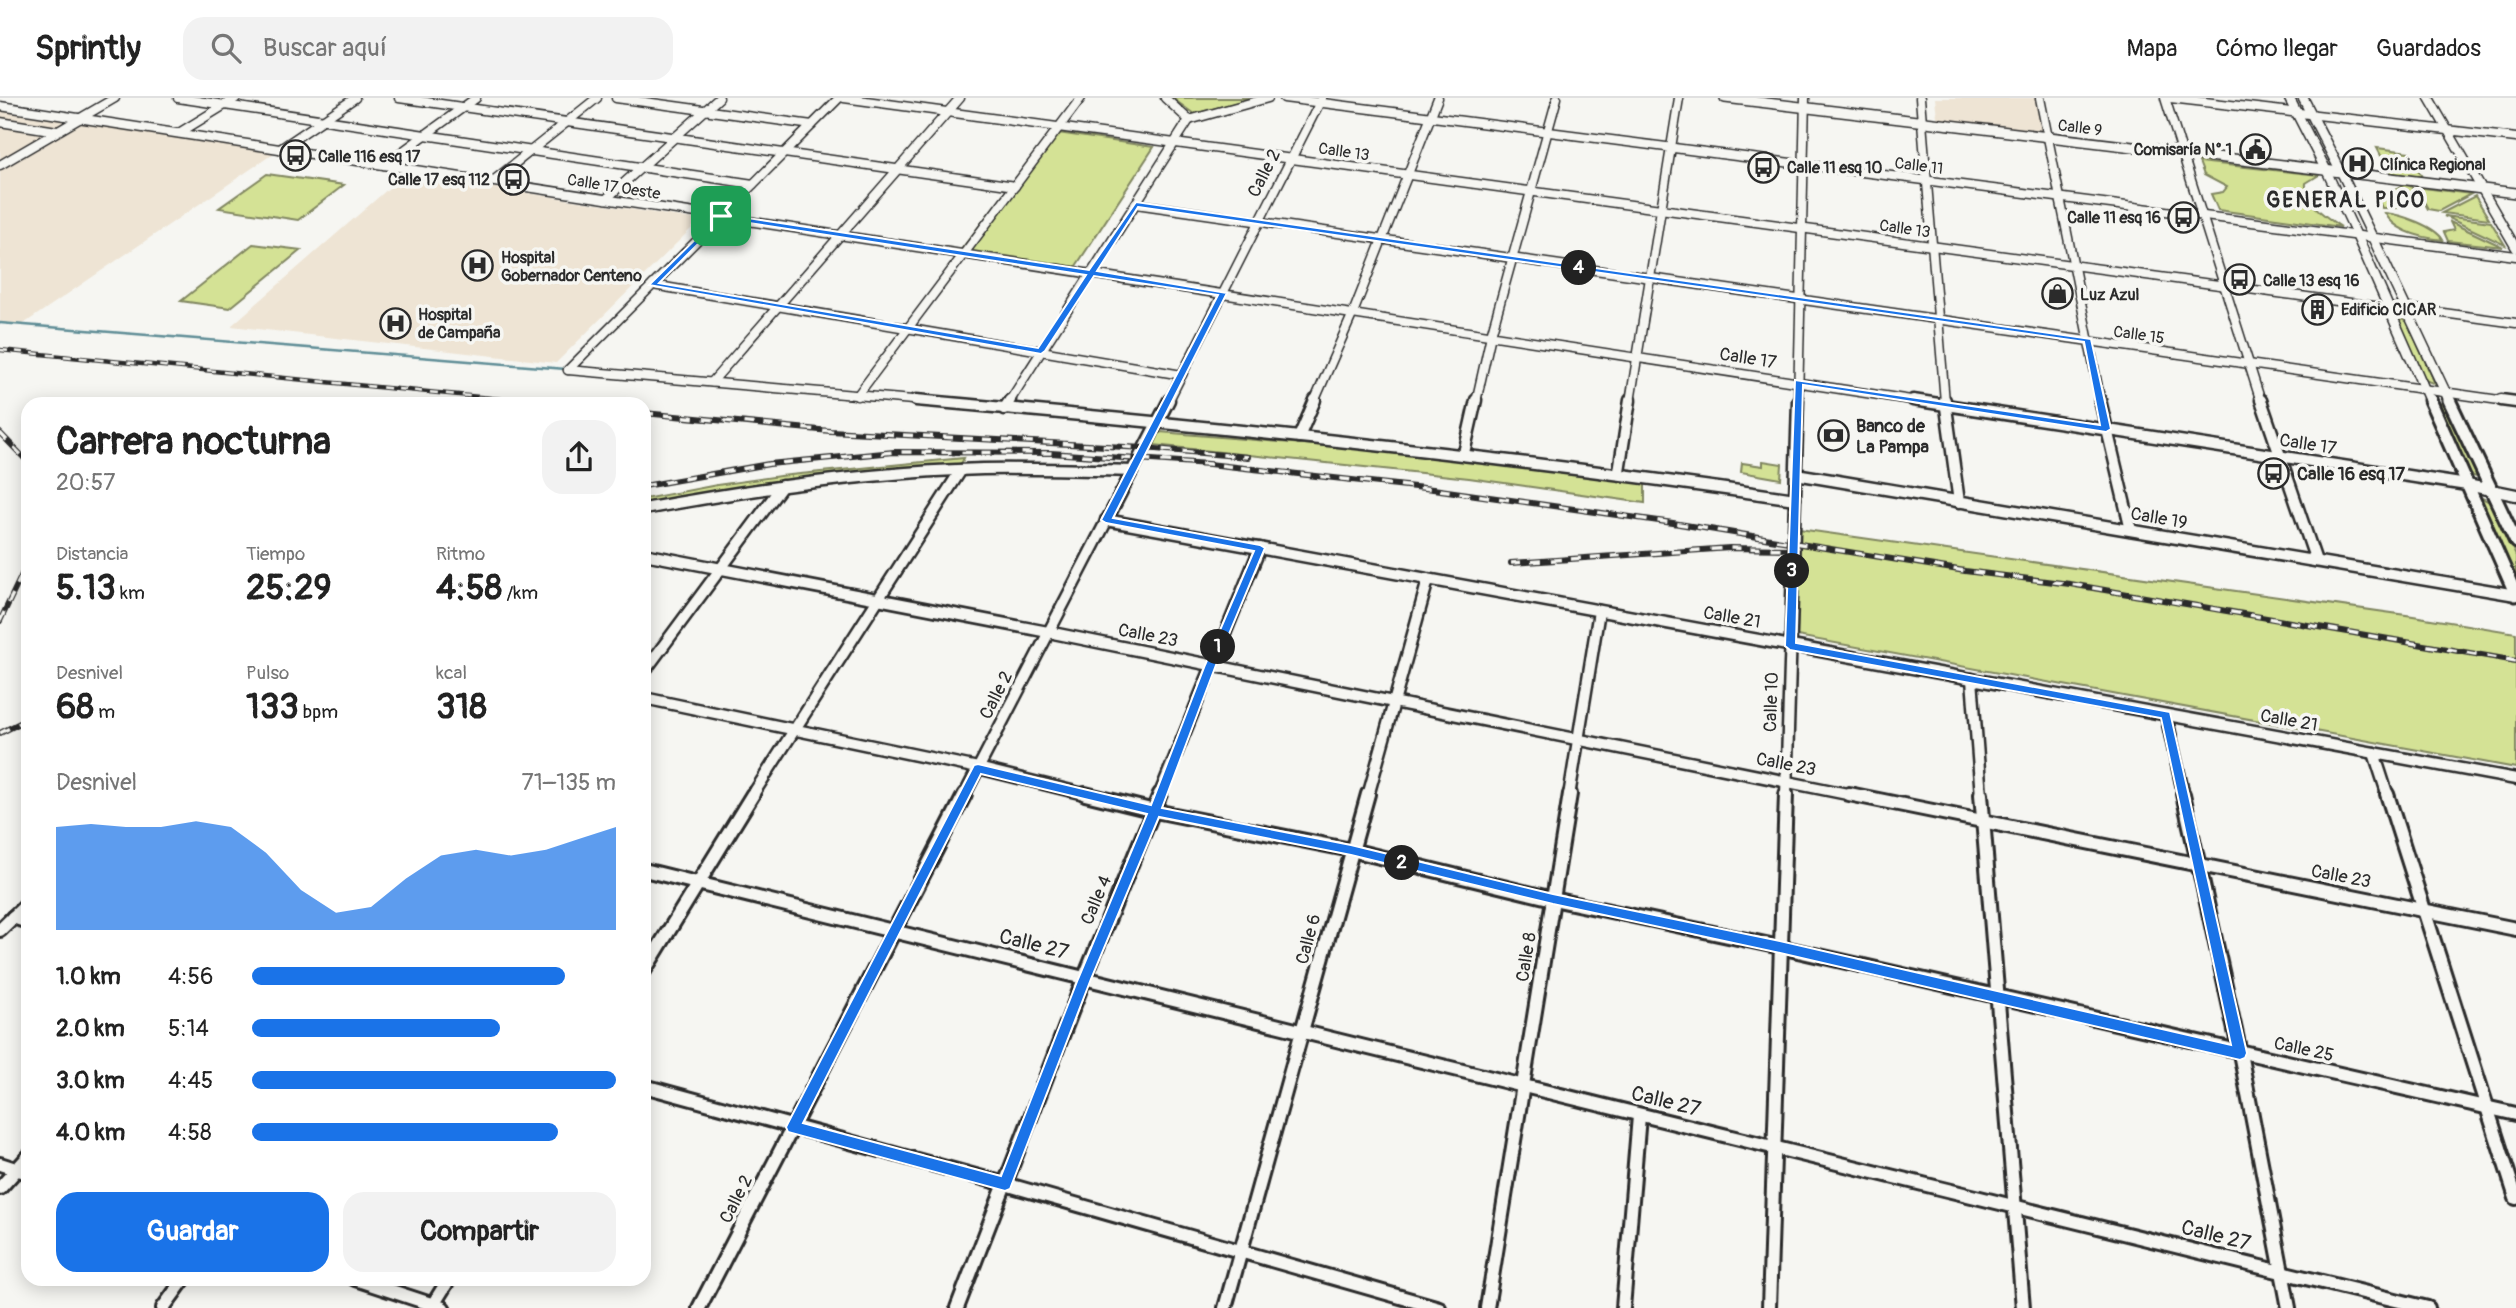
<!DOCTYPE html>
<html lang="es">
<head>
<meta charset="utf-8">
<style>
  :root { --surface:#fff; --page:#f2f2f2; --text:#222; --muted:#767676; --line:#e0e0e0; --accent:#1a73e8 }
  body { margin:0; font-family:Pangolin,sans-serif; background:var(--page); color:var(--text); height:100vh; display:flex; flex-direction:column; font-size:26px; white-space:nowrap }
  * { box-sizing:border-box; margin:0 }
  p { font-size:23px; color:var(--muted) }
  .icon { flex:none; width:38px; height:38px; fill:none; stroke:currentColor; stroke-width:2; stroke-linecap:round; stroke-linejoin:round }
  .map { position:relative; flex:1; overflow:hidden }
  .panel { position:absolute; left:21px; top:299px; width:630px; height:889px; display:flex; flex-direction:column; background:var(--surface); border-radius:21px; box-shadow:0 4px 18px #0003 }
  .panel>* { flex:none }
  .pin { position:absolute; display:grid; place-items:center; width:60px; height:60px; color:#fff; margin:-30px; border-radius:14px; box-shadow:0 4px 10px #0006 }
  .km { position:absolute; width:35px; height:35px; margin:-18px; border-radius:50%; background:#222; color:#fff; font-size:19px; line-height:35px; text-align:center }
  .round { display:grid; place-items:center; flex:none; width:74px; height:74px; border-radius:21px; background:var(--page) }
  .summary { display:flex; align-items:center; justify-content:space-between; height:119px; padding:0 35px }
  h1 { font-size:38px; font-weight:700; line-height:52px }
  .stats { display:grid; grid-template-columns:repeat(3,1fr); gap:10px; height:119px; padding:7px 35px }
  .stats div { display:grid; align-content:center }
  .stats b { font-size:35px; font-weight:700 }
  .stats small { font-size:19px; font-weight:400 }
  .stats p { font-size:19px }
  .chart { height:196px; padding:14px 35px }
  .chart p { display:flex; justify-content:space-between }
  .chart svg { width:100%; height:126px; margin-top:7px; fill:var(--accent); opacity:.7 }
  .cta { display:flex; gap:14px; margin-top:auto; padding:14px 35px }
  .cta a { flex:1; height:80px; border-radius:21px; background:var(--accent); color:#fff; font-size:28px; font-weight:700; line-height:80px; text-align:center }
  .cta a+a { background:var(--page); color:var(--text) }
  ul { padding:0 35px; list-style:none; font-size:23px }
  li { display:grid; grid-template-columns:112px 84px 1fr; align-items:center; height:52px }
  li i { height:18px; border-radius:9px; background:var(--accent) }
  header { display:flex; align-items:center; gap:42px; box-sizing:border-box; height:98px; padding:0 35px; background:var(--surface); border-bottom:2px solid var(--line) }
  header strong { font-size:33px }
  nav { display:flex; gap:38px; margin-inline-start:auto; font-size:24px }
  .search { width:490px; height:63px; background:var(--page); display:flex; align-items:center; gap:18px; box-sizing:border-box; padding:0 24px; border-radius:21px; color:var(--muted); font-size:26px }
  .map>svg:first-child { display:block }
  .built { fill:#eee4d4 }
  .green { fill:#d4e295; stroke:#808660; stroke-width:2 }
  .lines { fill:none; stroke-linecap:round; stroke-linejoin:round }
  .stream { stroke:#5f8d96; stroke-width:2.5 }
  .minor-far2-casing { stroke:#2b2b2b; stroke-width:11 }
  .minor-far1-casing { stroke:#2b2b2b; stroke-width:15 }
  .minor-casing { stroke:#2b2b2b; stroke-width:18 }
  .major-far1-casing { stroke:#2b2b2b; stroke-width:12 }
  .major-casing { stroke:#2b2b2b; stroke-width:17 }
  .minor-far2 { stroke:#f6f6f2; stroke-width:8 }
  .minor-far1 { stroke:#f6f6f2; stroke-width:10 }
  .minor { stroke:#f6f6f2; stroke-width:12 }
  .major-far1 { stroke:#f6f6f2; stroke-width:9 }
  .major { stroke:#f6f6f2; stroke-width:11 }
  .rail-far1-casing { stroke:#2b2b2b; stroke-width:4.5 }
  .rail-casing { stroke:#2b2b2b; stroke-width:6 }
  .rail-far1 { stroke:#f6f6f2; stroke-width:2.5; stroke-dasharray:8; stroke-linecap:butt }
  .rail { stroke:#f6f6f2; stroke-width:3.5; stroke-dasharray:10; stroke-linecap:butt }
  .route { fill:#1a73e8; stroke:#fff; stroke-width:2; fill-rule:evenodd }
  .labels { text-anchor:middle; stroke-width:7; stroke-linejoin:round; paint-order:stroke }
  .far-street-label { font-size:16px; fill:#2b2b2b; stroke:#f6f6f2 }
  .far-poi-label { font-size:16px; font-weight:bold; fill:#2b2b2b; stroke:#f6f6f2; text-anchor:start }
  .street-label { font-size:18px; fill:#2b2b2b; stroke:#f6f6f2 }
  .poi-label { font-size:18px; font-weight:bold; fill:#2b2b2b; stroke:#f6f6f2; text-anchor:start }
  .far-district-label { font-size:21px; font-weight:bold; letter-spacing:2px; fill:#2b2b2b; stroke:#f6f6f2 }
  .near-street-label { font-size:21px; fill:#2b2b2b; stroke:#f6f6f2 }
</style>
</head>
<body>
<header>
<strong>Sprintly</strong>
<div class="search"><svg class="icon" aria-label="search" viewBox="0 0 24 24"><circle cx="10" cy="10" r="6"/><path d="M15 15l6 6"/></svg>Buscar aquí</div>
<nav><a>Mapa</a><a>Cómo llegar</a><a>Guardados</a></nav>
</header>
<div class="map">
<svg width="2516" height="1210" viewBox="0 0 2516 1210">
  <rect width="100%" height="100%" fill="#f6f6f2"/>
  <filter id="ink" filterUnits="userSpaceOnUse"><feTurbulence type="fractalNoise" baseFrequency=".0143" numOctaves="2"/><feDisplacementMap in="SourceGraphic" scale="14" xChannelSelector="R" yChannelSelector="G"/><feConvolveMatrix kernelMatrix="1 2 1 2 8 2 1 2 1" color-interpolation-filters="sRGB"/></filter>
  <g filter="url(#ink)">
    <g class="built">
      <polygon points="1935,0 2037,0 2044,34 1944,23 1937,19"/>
      <polygon points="0,8 280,51 22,227 0,225"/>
      <polygon points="405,76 700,122 556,265 231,228"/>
    </g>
    <g class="green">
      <polygon points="1172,0 1254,0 1194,16"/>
      <polygon points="1051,34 1154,49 1074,171 960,153"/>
      <polygon points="2377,50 2409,54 2422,79 2390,75"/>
      <path d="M2199 64 2319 77 2306 85C2304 105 2326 119 2341 129L2218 112 2211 96 2223 94 2227 89 2204 77Z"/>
      <polygon points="267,76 344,87 298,122 219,110"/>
      <polygon points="2404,87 2411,88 2418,103 2397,110 2382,110 2377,100"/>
      <polygon points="2416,89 2471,96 2439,113 2428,111"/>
      <polygon points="2475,98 2489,121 2442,115"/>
      <path d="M2385 115C2401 116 2436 129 2443 142 2424 140 2395 134 2385 115Z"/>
      <polygon points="2444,118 2491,124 2505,147"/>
      <polygon points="2450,124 2503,149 2448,143 2444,134 2454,132"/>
      <polygon points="253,146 301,152 230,210 181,203"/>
      <polygon points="2397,220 2407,223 2435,286 2425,282"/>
      <polygon points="2437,304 2447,308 2479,380 2468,376"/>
      <polygon points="1160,334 1437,357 1645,381 1645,405 1469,380 1154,347"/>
      <path d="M964 360 960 368C854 377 749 386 644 407V401L717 387 780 378Z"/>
      <polygon points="1763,363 1782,366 1781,381 1741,374 1742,365 1763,368"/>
      <polygon points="2480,399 2490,404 2516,458 2516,483"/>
      <polygon points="1799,431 2413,518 2516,535 2516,670 1797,538"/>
    </g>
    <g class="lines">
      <polyline class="stream" points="0,225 566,271"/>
      <defs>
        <g id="minor-far2">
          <polyline points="178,0 753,86"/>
          <polyline points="399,0 1015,88"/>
          <polyline points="616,0 812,27"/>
          <polyline points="844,0 2388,210 2407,210 2516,225"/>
          <polyline points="1165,0 1189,22"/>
          <polyline points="1284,0 2516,158"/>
          <polyline points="1920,0 1945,304"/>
          <polyline points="2040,0 2101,304"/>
          <polyline points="2165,0 2261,304"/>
          <polyline points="2170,0 2516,40"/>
          <polyline points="2429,0 2516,150"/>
          <polyline points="0,8 1924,304"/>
          <polyline points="1189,22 1268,0"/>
          <polyline points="0,24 57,33"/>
          <polyline points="179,35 236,0"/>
          <polyline points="280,51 355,0"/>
          <polyline points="0,67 115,0"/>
          <polyline points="384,67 476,0"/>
          <polyline points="2326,72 2357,138"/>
          <polyline points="2341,74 2373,140"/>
          <polyline points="493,83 597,0"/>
          <polyline points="606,101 719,0"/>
          <polyline points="1136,106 2513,304"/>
          <polyline points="653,187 1182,277"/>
          <polyline points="568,272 936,304"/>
          <polyline points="568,272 839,0"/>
          <polyline points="712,284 960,0"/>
          <polyline points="857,298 1081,0"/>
          <polyline points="1009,304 1189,22"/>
          <polyline points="1168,304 1322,0"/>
          <polyline points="1314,304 1353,215 1438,0"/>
          <polyline points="1476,304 1491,237 1557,0"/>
          <polyline points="1630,304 1679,0"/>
          <polyline points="1798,304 1805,0"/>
        </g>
        <g id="minor-far1">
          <path d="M916 302C1210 328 1503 358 1795 401"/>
          <polyline points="1913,302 2467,387 2516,397"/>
          <polyline points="1945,302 1959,404"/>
          <polyline points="2100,302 2131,432"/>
          <polyline points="2261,302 2316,463"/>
          <polyline points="2501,302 2516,304"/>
          <polyline points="1004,311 1010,302"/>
          <polyline points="1299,339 1315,302"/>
          <polyline points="1464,355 1476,302"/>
          <polyline points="1619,373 1630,302"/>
          <polyline points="1796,376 2516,497"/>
          <path d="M644 411C756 390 869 374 983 371 1032 370 1082 372 1132 373"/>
          <polyline points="1106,422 2516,681"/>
          <polyline points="644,456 1048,534 1857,698"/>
          <polyline points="644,574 782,388"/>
          <polyline points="1972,581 1981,698"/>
          <polyline points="644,600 978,670 1092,698"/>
          <polyline points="2166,617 2184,698"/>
          <polyline points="2374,655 2388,698"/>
          <polyline points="752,698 961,372"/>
          <polyline points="964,698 1169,302"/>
          <polyline points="1159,698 1260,450"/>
          <polyline points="1368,698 1428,482"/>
          <polyline points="1569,698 1599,513"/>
          <polyline points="1786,698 1798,302"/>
        </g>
        <g id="minor">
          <polyline points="1085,696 1155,713 1351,752 1553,801 1780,849 2516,1016"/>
          <polyline points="1849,696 2516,831"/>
          <polyline points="1981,696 2023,1210"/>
          <polyline points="2183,696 2240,955 2289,1210"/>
          <polyline points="2387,696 2516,1100"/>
          <polyline points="644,772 2428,1210"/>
          <polyline points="13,819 28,824"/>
          <polyline points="0,832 28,805"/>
          <polyline points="644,873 753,696"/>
          <polyline points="644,988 1005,1086 1439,1210"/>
          <polyline points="0,1066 28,1075"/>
          <polyline points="0,1090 28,1059"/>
          <polyline points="355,1181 443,1210"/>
          <polyline points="163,1210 184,1181"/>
          <polyline points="431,1210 449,1181"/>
          <polyline points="699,1210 965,696"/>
          <polyline points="957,1210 1084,881 1160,696"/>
          <polyline points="1225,1210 1368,696"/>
          <polyline points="1487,1210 1570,696"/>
          <polyline points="1623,1210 1639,1018"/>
          <polyline points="1769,1210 1786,696"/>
        </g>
        <g id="major-far1">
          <polyline points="1725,0 2516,95"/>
          <polyline points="2289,0 2326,72"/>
          <polyline points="2303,0 2341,74"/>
          <polyline points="2357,138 2430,304"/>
          <polyline points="2373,140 2450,304"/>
        </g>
        <g id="major">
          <polyline points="2430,302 2516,497"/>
          <polyline points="2449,302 2516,444"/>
        </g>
      </defs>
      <use href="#minor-far2" class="minor-far2-casing"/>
      <use href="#minor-far1" class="minor-far1-casing"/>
      <use href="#minor" class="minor-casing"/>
      <use href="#major-far1" class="major-far1-casing"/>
      <use href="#major" class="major-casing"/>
      <use href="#minor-far2" class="minor-far2"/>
      <use href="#minor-far1" class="minor-far1"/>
      <use href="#minor" class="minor"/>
      <use href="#major-far1" class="major-far1"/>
      <use href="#major" class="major"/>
      <defs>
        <polyline id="rail-far1" points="0,252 530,304"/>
        <g id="rail">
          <polyline points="512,302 554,306"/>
          <polyline points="644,315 830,333 1144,350 1248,359"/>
          <polyline points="0,335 28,364"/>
          <polyline points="644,388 769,366 894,354 1051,355 1209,366 1433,391 1673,425 1965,473 2070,486 2516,563"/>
          <polyline points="1511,465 1730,450 1793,451"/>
          <polyline points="0,523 28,464"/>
          <polyline points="0,635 28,621"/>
        </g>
      </defs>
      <use href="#rail-far1" class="rail-far1-casing"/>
      <use href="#rail" class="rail-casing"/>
      <use href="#rail-far1" class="rail-far1"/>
      <use href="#rail" class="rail"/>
    </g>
  </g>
  <path class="route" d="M1136 104 2091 241 2111 331 2106 334 1803 287 1796 545 2170 614 2247 955 2245 960 2240 962 1780 855 1553 806 1351 757 1159 719 1091 881 1010 1091 1005 1093 788 1034 786 1029 788 1025 974 667 978 666 1151 707 1205 567 1254 453 1106 425 1101 422 1218 197 1094 178 1045 253 1041 256 649 187 721 116 1089 172ZM1138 109 2084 244 2100 327 1795 282 1785 548 1790 552 2161 620 2231 947 1780 843 1553 796 1351 747 1162 710 1216 567 1265 450 1260 447 1113 420 1227 195 1097 173ZM723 121 1086 177 1038 250 659 185ZM981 676 1147 716 1078 881 1001 1078 803 1025Z"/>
  <defs>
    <symbol id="civic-ring" viewBox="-11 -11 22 22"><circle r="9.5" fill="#f6f6f2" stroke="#2b2b2b" stroke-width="1.5"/><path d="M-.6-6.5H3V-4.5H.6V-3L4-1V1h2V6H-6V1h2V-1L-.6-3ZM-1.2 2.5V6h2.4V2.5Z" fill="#2b2b2b"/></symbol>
    <symbol id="bus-ring" viewBox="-11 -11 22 22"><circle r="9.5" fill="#f6f6f2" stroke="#2b2b2b" stroke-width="1.5"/><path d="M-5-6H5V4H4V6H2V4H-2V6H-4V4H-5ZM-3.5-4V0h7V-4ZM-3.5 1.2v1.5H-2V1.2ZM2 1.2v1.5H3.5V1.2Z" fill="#2b2b2b"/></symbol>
    <symbol id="hospital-ring" viewBox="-11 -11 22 22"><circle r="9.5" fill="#f6f6f2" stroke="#2b2b2b" stroke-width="1.5"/><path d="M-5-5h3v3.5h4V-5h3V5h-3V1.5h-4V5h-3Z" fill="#2b2b2b"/></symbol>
    <symbol id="shop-ring" viewBox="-11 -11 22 22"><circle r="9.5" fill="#f6f6f2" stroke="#2b2b2b" stroke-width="1.5"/><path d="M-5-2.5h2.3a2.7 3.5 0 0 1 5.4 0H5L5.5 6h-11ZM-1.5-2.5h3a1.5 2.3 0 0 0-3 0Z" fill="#2b2b2b"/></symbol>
    <symbol id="building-ring" viewBox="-11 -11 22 22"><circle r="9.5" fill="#f6f6f2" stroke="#2b2b2b" stroke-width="1.5"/><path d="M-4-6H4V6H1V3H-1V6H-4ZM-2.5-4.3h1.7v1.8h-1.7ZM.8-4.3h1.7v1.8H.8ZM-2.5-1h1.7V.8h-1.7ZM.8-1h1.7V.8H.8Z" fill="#2b2b2b"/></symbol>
    <symbol id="bank-ring" viewBox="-11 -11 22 22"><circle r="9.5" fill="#f6f6f2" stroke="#2b2b2b" stroke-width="1.5"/><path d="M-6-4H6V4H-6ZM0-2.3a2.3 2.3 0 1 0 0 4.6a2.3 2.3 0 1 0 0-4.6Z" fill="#2b2b2b"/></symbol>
  </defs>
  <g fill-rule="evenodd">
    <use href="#civic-ring" x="2238" y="34" width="35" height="35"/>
    <use href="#bus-ring" x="278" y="40" width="35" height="35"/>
    <use href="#hospital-ring" x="2340" y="48" width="35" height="35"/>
    <use href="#bus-ring" x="1746" y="52" width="35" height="35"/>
    <use href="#bus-ring" x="496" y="64" width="35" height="35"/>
    <use href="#bus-ring" x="2166" y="102" width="35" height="35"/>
    <use href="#hospital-ring" x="460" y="150" width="35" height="35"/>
    <use href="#bus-ring" x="2222" y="164" width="35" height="35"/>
    <use href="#shop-ring" x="2040" y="178" width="35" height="35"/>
    <use href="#building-ring" x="2300" y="194" width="35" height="35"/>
    <use href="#hospital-ring" x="378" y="208" width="35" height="35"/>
    <use href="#bank-ring" x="1816" y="320" width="35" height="35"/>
    <use href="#bus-ring" x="2256" y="358" width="35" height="35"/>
  </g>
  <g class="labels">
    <g class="far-street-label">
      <text transform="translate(2080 29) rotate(7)" y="6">Calle 9</text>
      <text transform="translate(1344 53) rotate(8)" y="6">Calle 13</text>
      <text transform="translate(1919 67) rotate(7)" y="6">Calle 11</text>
      <text transform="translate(614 88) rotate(9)" y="6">Calle 17 Oeste</text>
      <text transform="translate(1905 130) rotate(8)" y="6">Calle 13</text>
      <text transform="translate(2139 236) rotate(8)" y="6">Calle 15</text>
    </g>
    <g class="far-poi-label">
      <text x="2232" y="57" text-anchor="end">Comisaría N° 1</text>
      <text x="318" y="64">Calle 116 esq 17</text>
      <text x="2380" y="72">Clínica Regional</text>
      <text x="1787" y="75">Calle 11 esq 10</text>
      <text x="490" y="87" text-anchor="end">Calle 17 esq 112</text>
      <text x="2161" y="125" text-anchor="end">Calle 11 esq 16</text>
      <text x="501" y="165">Hospital<tspan x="501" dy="18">Gobernador Centeno</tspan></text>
      <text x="2263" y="188">Calle 13 esq 16</text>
      <text x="2080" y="202">Luz Azul</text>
      <text x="2341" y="217">Edificio CICAR</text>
      <text x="418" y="222">Hospital<tspan x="418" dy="18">de Campaña</tspan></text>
    </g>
    <g class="street-label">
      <text transform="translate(1264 75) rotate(-63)" y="6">Calle 2</text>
      <text transform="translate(1748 260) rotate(9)" y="6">Calle 17</text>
      <text transform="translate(2308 346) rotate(9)" y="6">Calle 17</text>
      <text transform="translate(2159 420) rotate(10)" y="6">Calle 19</text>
      <text transform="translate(1732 519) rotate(10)" y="6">Calle 21</text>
      <text transform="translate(1148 537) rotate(11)" y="6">Calle 23</text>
      <text transform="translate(996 597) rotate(-63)" y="6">Calle 2</text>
      <text transform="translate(1771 604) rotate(-88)" y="6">Calle 10</text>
      <text transform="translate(2289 622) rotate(10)" y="6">Calle 21</text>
      <text transform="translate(1786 666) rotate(11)" y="6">Calle 23</text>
      <text transform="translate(2341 778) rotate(11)" y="6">Calle 23</text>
      <text transform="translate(1096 802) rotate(-67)" y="6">Calle 4</text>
      <text transform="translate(1308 841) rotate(-75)" y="6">Calle 6</text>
      <text transform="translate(1526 859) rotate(-81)" y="6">Calle 8</text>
      <text transform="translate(2304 951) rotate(12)" y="6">Calle 25</text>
      <text transform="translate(736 1101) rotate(-63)" y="6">Calle 2</text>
    </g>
    <g class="poi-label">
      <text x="1856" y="334">Banco de<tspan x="1856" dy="21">La Pampa</tspan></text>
      <text x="2297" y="382">Calle 16 esq 17</text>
    </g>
    <g class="far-district-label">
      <text x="2346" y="109">GENERAL PICO</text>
    </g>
    <g class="near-street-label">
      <text transform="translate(1034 846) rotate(14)" y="7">Calle 27</text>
      <text transform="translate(1666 1003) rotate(14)" y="7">Calle 27</text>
      <text transform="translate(2216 1137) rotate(14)" y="7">Calle 27</text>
    </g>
  </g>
</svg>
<div class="pin" style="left:721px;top:118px;background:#1e9e55"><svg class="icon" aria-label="arrive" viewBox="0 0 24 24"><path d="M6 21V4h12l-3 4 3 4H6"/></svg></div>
<b class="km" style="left:1218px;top:549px">1</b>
<b class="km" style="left:1402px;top:765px">2</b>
<b class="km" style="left:1792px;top:473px">3</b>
<b class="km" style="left:1579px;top:170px">4</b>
<section class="panel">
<div class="summary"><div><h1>Carrera nocturna</h1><p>20:57</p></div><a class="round"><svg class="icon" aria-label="share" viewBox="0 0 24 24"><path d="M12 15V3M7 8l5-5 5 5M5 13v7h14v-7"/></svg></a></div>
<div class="stats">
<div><p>Distancia</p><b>5.13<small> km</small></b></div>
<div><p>Tiempo</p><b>25:29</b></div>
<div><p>Ritmo</p><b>4:58<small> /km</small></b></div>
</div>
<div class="stats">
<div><p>Desnivel</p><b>68<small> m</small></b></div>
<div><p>Pulso</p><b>133<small> bpm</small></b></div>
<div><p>kcal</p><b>318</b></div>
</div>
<div class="chart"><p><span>Desnivel</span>71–135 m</p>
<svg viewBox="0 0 160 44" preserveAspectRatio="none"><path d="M0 44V8L10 7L20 8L30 8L40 6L50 8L60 17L70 30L80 38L90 36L100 26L110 18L120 16L130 18L140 16L150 12L160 8V44z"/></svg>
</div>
<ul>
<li><b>1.0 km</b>4:56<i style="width:86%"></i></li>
<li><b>2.0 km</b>5:14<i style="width:68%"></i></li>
<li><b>3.0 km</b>4:45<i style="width:100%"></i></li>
<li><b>4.0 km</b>4:58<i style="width:84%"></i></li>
</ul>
<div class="cta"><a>Guardar</a><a>Compartir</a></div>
</section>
</div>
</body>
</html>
